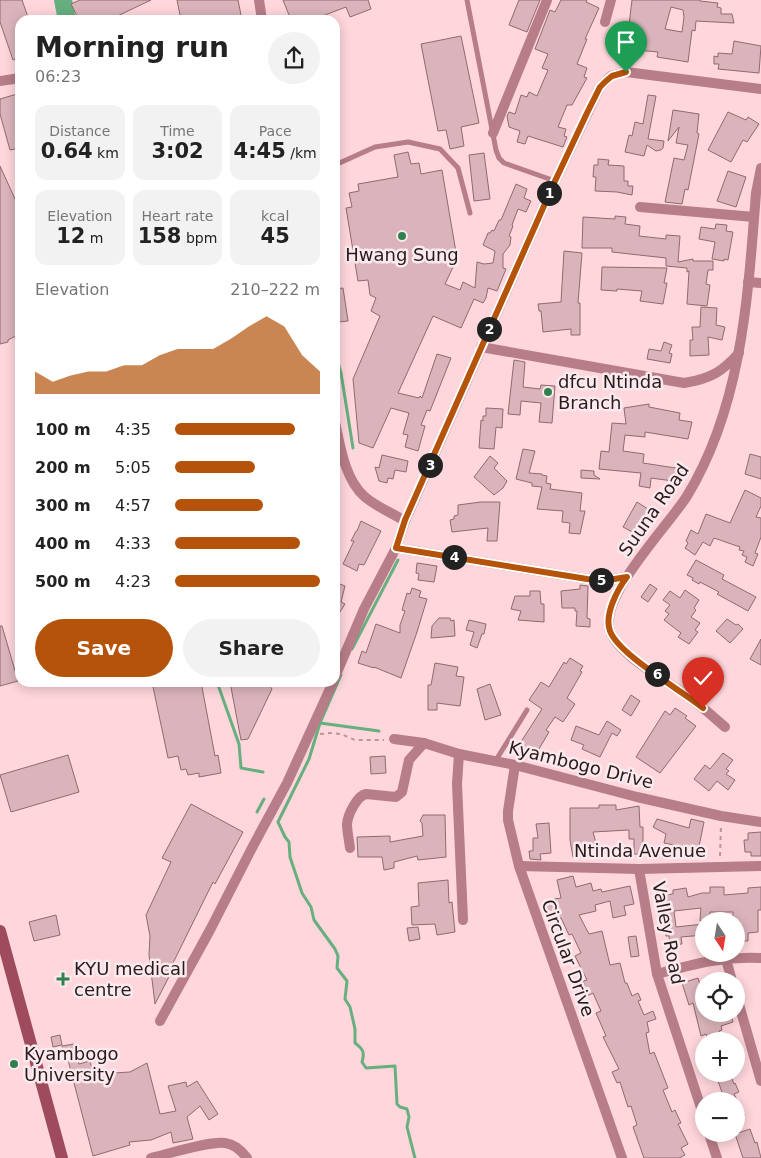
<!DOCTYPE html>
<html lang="en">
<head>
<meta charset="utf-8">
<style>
  :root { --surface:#fff; --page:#f2f2f2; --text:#222; --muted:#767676; --accent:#b45309 }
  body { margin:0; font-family:"DejaVu Sans",sans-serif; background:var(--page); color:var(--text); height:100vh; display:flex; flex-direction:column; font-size:19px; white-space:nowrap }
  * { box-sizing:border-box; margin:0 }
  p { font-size:16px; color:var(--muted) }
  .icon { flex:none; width:28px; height:28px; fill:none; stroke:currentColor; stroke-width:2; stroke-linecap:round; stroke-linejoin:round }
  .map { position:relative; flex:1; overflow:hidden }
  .drawer { position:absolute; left:15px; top:15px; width:325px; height:672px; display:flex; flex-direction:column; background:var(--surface); border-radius:15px; box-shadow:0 2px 12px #0003 }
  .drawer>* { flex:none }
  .needle { width:32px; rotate:168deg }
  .tools { position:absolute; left:695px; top:912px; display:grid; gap:10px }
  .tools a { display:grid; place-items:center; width:50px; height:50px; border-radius:50%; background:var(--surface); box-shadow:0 2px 12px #0003; font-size:25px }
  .pin { position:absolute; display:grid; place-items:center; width:42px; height:42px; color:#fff; margin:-51px -21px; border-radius:50% 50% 50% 0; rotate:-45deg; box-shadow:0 0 5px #0007 }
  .pin .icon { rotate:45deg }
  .km { position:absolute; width:25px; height:25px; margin:-12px; border-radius:50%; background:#222; color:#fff; font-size:14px; line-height:25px; text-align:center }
  .round { display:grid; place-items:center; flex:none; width:52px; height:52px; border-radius:26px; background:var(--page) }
  .head { display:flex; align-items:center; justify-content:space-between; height:85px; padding:0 20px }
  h1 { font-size:28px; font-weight:700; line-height:38px }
  .metrics { display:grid; grid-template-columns:repeat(3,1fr); gap:8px; height:85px; padding:5px 20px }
  .metrics div { display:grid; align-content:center; border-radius:12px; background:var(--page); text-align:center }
  .metrics b { font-size:21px; font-weight:700 }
  .metrics small { font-size:14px; font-weight:400 }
  .metrics p { font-size:14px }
  .chart { height:140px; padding:10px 20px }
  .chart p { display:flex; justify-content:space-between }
  .chart svg { width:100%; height:90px; margin-top:5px; fill:var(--accent); opacity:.7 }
  .action { display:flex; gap:10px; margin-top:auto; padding:10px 20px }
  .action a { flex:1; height:58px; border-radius:30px; background:var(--accent); color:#fff; font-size:20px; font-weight:700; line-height:58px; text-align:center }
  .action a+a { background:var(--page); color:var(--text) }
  ul { padding:0 20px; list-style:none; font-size:16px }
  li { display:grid; grid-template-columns:80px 60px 1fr; align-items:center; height:38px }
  li i { height:12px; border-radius:6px; background:var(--accent) }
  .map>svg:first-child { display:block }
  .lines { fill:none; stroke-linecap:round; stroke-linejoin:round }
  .stream { stroke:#67af7f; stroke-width:3 }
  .river { stroke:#67af7f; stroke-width:18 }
  .building { fill:#dab4ba; stroke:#8e6b71; fill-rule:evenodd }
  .path { stroke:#b7989d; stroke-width:2; stroke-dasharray:4 4; stroke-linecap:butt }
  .lane { stroke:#b77d88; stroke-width:5 }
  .street { stroke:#b77d88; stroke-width:10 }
  .secondary { stroke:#9d4b5d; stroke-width:12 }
  .route-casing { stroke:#fff; stroke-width:10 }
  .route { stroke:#b45309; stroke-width:6 }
  .poi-dot { fill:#318050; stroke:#fbeaed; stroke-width:2 }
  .labels { text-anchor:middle; stroke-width:5; stroke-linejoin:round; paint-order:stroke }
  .poi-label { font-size:18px; fill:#291b1d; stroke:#fbeaed; text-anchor:start }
  .street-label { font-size:18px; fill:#291b1d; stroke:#fbeaed }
</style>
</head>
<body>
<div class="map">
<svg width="761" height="1158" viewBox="0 0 761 1158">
  <rect width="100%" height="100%" fill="#fed6dc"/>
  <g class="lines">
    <g class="stream">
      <polyline points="335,352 341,373 353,448"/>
      <polyline points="352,649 398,560"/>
      <path d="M341 675 320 723 309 759 278 822 285 837 289 842 290 857 302 893 311 907 314 920 335 949 338 956 337 968 347 981 345 999 350 1007 355 1029V1043C363 1049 365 1052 362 1062L366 1068 395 1066 397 1104 400 1107 407 1109 409 1117 407 1127 415 1158"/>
      <polyline points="217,682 239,744 241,768 263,772"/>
      <polyline points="320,723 379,731"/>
      <polyline points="257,812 264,799"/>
    </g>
    <polyline class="river" points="63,0 67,20"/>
  </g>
  <g class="building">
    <polygon points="0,0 22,0 29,20 20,20 20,57 13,60 0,22"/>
    <polygon points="80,0 151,0 109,20 79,20 71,4"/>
    <polygon points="177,0 238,0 242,20 181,20"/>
    <polygon points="283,0 368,0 371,9 350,17 346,7 312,20 291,20"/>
    <polygon points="519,0 540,0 527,32 509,25"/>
    <polygon points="561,0 587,0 586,2 599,8 585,39 587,39 577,64 587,68 584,77 587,78 572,105 567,105 558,127 566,129 564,136 567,137 563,147 528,136 525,144 517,142 520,131 509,127 507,116 509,112 515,114 521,95 527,97 529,92 537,96 548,70 542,68 548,54 535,49 550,10 555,12"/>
    <path d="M632 0H700V1L718 3 717 7 721 8V14H732L734 23 696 21 695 31 692 30 688 62 657 57 658 52 626 49ZM671 7 683 10 684 17 682 32 665 29Z"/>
    <polygon points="461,36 479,123 461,127 464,146 450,149 446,130 438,131 421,44"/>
    <polygon points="734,41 761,46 759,73 718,69 719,64 714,64 714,56 718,57 718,53 732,54"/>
    <polygon points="17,94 20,105 20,148 10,150 0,114 0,99"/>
    <polygon points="648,95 656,96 648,139 664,141 663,148 661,150 656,151 647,145 644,156 625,152 629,135 632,136 635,122 643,124"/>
    <polygon points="673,110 699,114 697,133 699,134 688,190 685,189 682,204 665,202 674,158 684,160 688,145 676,143 679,127 668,141"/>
    <polygon points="728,112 746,120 748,117 759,124 747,142 743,140 731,162 708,150"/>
    <polygon points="408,152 411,164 419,163 421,174 442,170 458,264 454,265 445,284 460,290 463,282 475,288 477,262 484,264 493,263 495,251 483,245 488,233 490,233 492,230 494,231 499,220 501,220 516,184 527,189 524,198 531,201 526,212 518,209 512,225 513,226 509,236 511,237 510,245 503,254 503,268 506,269 497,291 488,288 486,298 483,303 474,299 461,328 433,316 398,393 419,398 420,396 422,398 437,354 451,358 430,411 427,410 421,425 425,426 418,451 405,447 408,435 403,434 409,413 391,408 373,448 359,443 353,379 380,316 371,311 376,298 370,295 368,280 358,281 346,208 352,207 349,193 359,191 358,184 398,177 394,155"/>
    <polygon points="484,153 490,199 474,201 469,155"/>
    <polygon points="598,159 609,160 608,165 624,166 624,181 628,181 628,186 633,186 632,195 617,192 595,191 596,177 593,177 594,165 598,165"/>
    <polygon points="0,166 20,210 20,334 8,340 8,342 0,344"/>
    <polygon points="728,171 746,177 736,207 717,201"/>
    <polygon points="615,216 626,217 625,224 640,226 639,236 666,239 666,235 680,236 678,262 693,259 693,261 713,261 713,270 708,270 706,284 710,285 707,306 687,304 689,271 687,272 687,268 666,266 666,258 612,252 612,248 582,248 583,217 615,219"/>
    <polygon points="716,224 727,225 726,231 733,232 728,260 724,259 724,261 712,259 715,242 699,239 701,227 715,229"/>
    <polygon points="564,251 582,253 578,303 580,303 580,335 571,335 571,329 543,332 541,311 539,311 538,304 561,302"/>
    <polygon points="602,267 667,268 664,283 667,283 663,304 640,301 642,291 617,289 617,291 601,290"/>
    <polygon points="343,288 348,321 338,322 335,289"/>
    <polygon points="701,307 717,308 716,325 725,327 722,340 708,337 709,355 690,356 690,340 693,340 692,327 700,327"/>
    <polygon points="664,342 672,345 669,353 672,354 670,363 647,359 649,349 661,351"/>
    <polygon points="514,360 525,362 523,387 540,389 541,385 555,386 552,423 539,422 541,403 521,401 520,415 508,414"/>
    <polygon points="649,404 649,407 680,413 679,420 692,422 688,439 645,432 645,437 625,435 623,451 644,454 643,463 682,469 680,482 651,478 650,488 639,486 641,473 599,469 601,451 609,452 612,423 626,424 624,408"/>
    <polygon points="486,408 503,409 502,428 496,427 494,449 479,448 481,420 483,421 483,416 486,416"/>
    <polygon points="523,449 535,451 529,473 542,474 542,475 547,476 546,483 551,484 550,489 582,493 580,511 585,511 580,534 569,533 570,523 562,522 563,511 537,509 542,487 532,486 532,483 516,479"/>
    <polygon points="750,454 761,457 761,479 745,474"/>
    <polygon points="382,455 408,461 406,472 395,470 393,479 388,478 387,483 379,481 375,467 379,468"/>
    <polygon points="490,456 498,463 494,468 507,481 503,488 494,495 474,477"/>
    <polygon points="581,470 594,471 594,475 600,479 581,478"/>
    <polygon points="745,490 761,498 761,506 756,517 761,518 761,537 755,553 758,554 753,566 745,562 747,557 742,555 744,551 739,550 740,547 714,538 710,546 703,542 695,555 685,548 688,543 686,541 691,530 698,534 706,514 730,523"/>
    <polygon points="481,502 500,502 497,541 487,541 488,528 452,532 450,520 454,519 454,516 458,515 458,505"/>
    <polygon points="637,502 648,509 646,513 648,515 636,534 623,527"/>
    <polygon points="361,521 381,531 364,565 359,564 357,571 343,564 354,541 351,541 356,531 357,531"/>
    <polygon points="696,560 724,575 722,579 756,597 748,611 717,594 719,592 700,582 699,584 692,580 693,578 687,575"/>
    <polygon points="417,563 437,566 434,582 418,580 419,574 416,573"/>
    <polygon points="335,582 345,586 341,602 345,604 338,615 335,615"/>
    <polygon points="650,584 657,589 648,602 641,597"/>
    <polygon points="580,585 588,586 587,618 590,619 590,627 576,626 577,611 575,611 575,608 562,608 561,591 580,589"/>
    <polygon points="412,588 421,591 419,597 427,599 417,632 401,678 374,667 374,668 358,663 362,651 366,653 376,624 400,633 400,625 405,611 402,610 407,593 410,594"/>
    <polygon points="685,590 699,600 694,608 696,610 691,617 700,623 695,630 698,632 689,644 678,637 681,633 664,620 669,614 665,611 670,605 663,600 670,591 680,598"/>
    <polygon points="530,591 540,591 541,604 544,604 544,622 518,620 521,611 511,609 515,596 530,596"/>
    <polygon points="439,618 450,618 451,621 454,620 455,636 431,638 432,626"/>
    <polygon points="727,619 736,625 738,624 743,629 730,643 716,631"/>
    <polygon points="469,620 486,624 484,634 482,634 477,648 470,645 474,632 466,630"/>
    <polygon points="0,626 2,626 18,681 0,686"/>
    <polygon points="761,639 761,665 750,659"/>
    <polygon points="570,658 583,666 580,671 582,672 567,698 575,704 563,722 555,717 546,730 549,732 536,754 533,752 530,756 517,748 542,709 529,700 541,682 549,687 564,662 566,664"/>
    <polygon points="435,663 458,667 456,676 464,677 460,706 437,703 437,710 428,710 428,685 431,685"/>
    <polygon points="152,682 201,682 215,756 218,755 221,773 199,777 199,773 188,775 186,769 181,770 178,756 168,758"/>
    <polygon points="230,682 266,682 272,689 248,739 241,740"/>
    <polygon points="490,684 501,715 485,720 477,689"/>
    <polygon points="631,695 640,701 631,716 622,710"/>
    <polygon points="675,708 687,716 685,718 696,726 660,773 636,757 665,711 670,715"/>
    <polygon points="607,721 621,730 617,736 612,733 600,757 582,749 584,745 571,740 576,726 599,735"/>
    <polygon points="723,753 733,760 726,769 729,771 726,774 735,780 728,790 717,781 709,791 694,779 705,765 710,769"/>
    <polygon points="68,755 79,792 11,812 0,775"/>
    <polygon points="385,756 386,773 371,774 370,757"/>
    <polygon points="191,804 243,832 215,884 213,882 172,965 174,967 155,1004 149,955 150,936 146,915 171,862 162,858"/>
    <polygon points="599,805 616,805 616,810 639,806 640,827 643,827 643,854 634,854 634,839 629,839 629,830 593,832 596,843 589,844 590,854 573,857 570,840 570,808 599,808"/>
    <polygon points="423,815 445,815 446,857 418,860 417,856 394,862 394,868 384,870 382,857 358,857 357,837 390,836 390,842 423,836 422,823 420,821"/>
    <polygon points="657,819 689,828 691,819 704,822 698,851 685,848 684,853 672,850 674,845 664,843 666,834 653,827"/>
    <polygon points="549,823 551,853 540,854 541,860 530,859 529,851 533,851 533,838 538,838 536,824"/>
    <polygon points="761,832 761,856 751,856 751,852 745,852 744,840 748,840 748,833"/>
    <polygon points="573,876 576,887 591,883 593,891 601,889 602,892 630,886 634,904 624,906 626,915 613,918 610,901 595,905 596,911 579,915 589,934 602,931 610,965 620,963 625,983 627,983 632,996 638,993 641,1000 638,1001 644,1015 653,1011 656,1019 647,1022 649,1032 646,1033 650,1054 654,1052 668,1088 663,1090 672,1112 675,1110 681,1123 678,1124 688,1144 681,1148 685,1155 679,1158 644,1158 633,1127 637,1125 631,1106 628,1107 620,1082 617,1083 612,1072 619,1069 603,1037 606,1036 596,1013 601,1011 593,993 587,996 583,987 585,986 583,981 587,980 575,956 581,953 572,934 569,935 561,918 557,919 556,913 545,914 543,905 554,903 554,899 561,898 557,880"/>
    <polygon points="448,880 449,903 452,902 455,932 437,935 435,924 412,925 411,907 419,906 418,883"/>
    <polygon points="710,887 724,887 724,895 748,893 748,888 761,887 761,910 758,910 758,932 748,933 748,941 736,941 736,921 733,921 733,912 710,912 710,921 700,921 701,908 674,911 676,927 704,924 704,935 681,937 682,944 670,945 669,936 666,936 665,922 666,922 663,895 673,894 673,890 686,888 688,897 702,893 710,893"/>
    <polygon points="56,915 60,935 34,941 29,922"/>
    <polygon points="418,927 420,939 409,941 407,928"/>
    <polygon points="636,936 639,956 631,957 628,937"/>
    <polygon points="698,978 704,997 704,1014 731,1014 733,1022 721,1026 722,1030 719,1031 723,1041 708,1041 706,1034 701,1036 693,1003 689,1005 682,983"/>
    <polygon points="60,1035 62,1045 53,1047 51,1037"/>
    <polygon points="74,1044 79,1064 90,1061 95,1080 114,1075 113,1073 130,1072 147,1063 160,1114 176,1111 168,1086 186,1082 187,1087 197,1081 218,1114 209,1120 200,1106 187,1117 193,1139 173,1143 171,1132 151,1140 129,1142 130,1145 93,1156 67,1056 64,1056 62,1046"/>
    <polygon points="727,1074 730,1074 734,1084 735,1083 739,1092 734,1094 745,1116 736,1121 736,1101 725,1101 717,1078"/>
    <polygon points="750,1129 755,1143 757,1142 761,1158 743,1158 735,1134"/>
  </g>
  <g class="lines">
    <g class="path">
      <polyline points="320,734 331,733 341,734 355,740 384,740"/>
      <polyline points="720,856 721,826"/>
    </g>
    <g class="lane">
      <polyline points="467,0 496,150 499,158 504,163 555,181"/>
      <polyline points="335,165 375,147 408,142 440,149 458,168 470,213"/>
      <polyline points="496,760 527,710"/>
    </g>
    <g class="street">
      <polyline points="259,0 262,20"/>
      <polyline points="605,22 611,0"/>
      <polyline points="0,81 20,78"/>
      <polyline points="493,133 547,0"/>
      <polyline points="640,207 754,217"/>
      <polyline points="748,282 761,283"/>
      <path d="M481 347 684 383C710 379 722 372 739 353"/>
      <path d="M335 422C340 446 345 480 365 497 377 507 392 513 405 521"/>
      <polyline points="627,577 607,580 587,579 396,548 405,521 555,181 600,87 611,76 626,72 761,89"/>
      <polyline points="335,677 364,609 396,548"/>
      <path d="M725 727C714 717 702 707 690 698 669 682 618 655 610 631 598 597 669 525 687 496 742 406 748 296 756 193L761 168"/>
      <polyline points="394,739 424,743 459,754 515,765 637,797 721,816 761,822"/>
      <polyline points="459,754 457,784 463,920"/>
      <polyline points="515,765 508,811 508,820 519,866 622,1158"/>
      <path d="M350 848C349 840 347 831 347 824 348 814 357 796 366 794L396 797 402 792 409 760 424 743"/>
      <polyline points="519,866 639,869 761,866"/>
      <polyline points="639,869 657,974 704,1117"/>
      <polyline points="726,959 732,981"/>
      <path d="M657 974C694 964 722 956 761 958"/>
      <polyline points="736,994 761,1081"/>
      <polyline points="160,1021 210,930 253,846 287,783 333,682"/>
      <polyline points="709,1134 717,1158"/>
      <path d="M151 1158C168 1154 209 1141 225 1143 234 1144 241 1150 247 1158"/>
    </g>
    <polyline class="secondary" points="0,931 62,1158"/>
  </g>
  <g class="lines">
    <defs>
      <path id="route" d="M626 72 612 76 606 81 600 87 587 113 555 181 405 520 396 548 587 579 608 580 627 577C617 590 604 615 610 631 619 655 681 690 703 708"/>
    </defs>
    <use href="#route" class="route-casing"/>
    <use href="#route" class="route"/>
  </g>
  <g class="poi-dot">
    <circle cx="402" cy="236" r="5"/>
    <circle cx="548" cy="392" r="5"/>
    <path d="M60.5 971.5h5v5h5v5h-5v5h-5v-5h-5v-5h5z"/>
    <circle cx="14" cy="1064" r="5"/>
  </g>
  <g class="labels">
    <g class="poi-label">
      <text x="402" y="261" text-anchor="middle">Hwang Sung</text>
      <text x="558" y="388">dfcu Ntinda<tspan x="558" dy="21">Branch</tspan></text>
      <text x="74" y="975">KYU medical<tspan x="74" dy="21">centre</tspan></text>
      <text x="24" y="1060">Kyambogo<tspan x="24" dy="21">University</tspan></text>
    </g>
    <g class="street-label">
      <text transform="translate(654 510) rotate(-55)" y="6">Suuna Road</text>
      <text transform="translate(581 765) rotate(14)" y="6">Kyambogo Drive</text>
      <text x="640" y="857">Ntinda Avenue</text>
      <text transform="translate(668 933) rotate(79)" y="6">Valley Road</text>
      <text transform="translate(568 958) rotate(70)" y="6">Circular Drive</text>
    </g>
  </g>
</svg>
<div class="tools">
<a><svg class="needle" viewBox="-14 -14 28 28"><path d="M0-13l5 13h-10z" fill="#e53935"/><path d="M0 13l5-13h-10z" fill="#767676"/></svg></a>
<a><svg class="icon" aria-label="locate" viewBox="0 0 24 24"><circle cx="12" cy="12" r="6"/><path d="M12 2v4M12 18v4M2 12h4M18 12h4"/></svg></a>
<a>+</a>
<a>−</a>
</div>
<div class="pin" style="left:626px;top:72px;background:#1e9e55"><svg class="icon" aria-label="arrive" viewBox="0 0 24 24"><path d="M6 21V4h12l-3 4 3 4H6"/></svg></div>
<div class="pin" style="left:703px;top:708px;background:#d93025"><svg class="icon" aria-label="check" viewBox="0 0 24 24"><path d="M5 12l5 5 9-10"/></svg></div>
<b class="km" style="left:549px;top:193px">1</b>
<b class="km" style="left:489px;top:329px">2</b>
<b class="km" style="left:430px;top:465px">3</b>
<b class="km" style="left:454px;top:557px">4</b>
<b class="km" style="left:601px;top:580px">5</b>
<b class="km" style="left:657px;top:674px">6</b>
<section class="drawer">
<div class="head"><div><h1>Morning run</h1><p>06:23</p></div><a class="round"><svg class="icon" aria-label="share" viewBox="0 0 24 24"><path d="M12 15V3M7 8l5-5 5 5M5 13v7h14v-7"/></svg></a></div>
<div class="metrics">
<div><p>Distance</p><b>0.64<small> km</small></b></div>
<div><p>Time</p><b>3:02</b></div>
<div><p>Pace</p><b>4:45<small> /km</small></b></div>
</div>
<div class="metrics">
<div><p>Elevation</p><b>12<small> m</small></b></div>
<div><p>Heart rate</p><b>158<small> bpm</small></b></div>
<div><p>kcal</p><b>45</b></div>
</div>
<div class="chart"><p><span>Elevation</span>210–222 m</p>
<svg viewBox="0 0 160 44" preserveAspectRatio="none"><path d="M0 44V33L10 38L20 35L30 33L40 33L50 30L60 30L70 25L80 22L90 22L100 22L110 17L120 11L130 6L140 11L150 25L160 33V44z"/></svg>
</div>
<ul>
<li><b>100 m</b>4:35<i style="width:83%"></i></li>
<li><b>200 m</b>5:05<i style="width:55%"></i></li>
<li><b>300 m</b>4:57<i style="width:61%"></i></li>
<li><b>400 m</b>4:33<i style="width:86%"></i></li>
<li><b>500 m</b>4:23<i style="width:100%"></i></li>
</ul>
<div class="action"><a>Save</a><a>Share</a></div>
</section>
</div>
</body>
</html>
